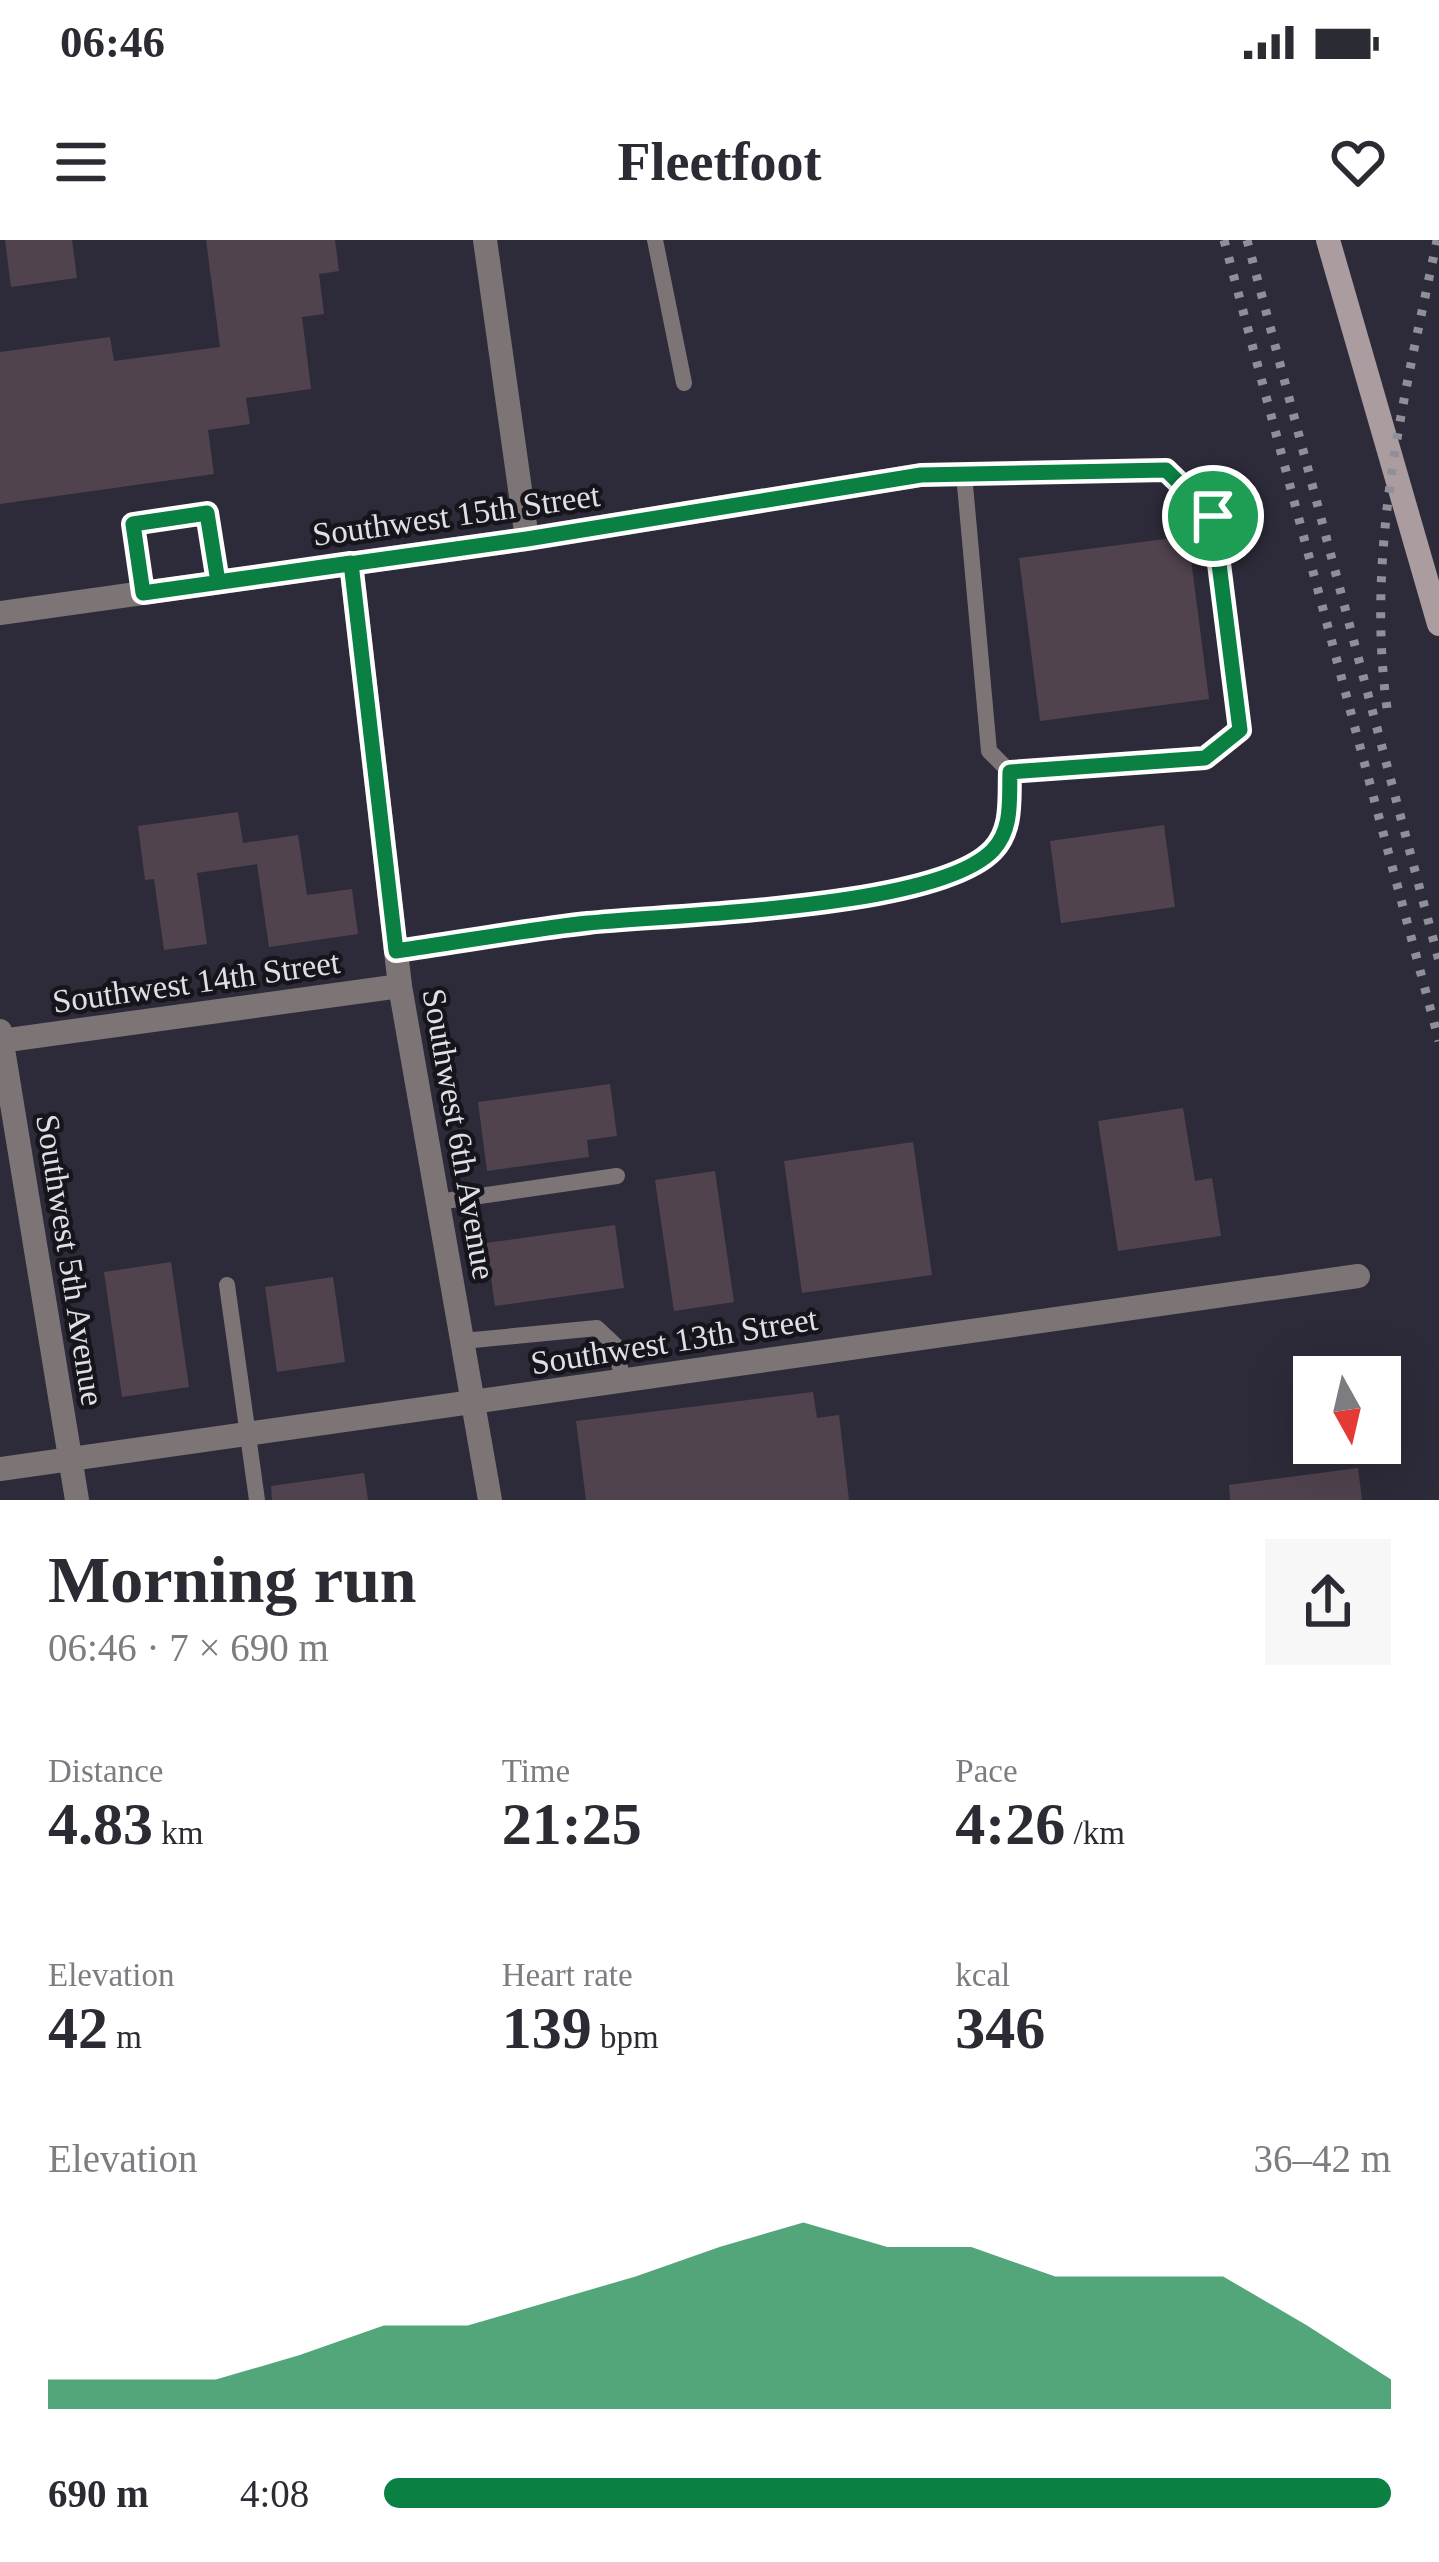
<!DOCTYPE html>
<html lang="en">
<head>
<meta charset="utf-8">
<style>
  :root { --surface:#fff; --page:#f7f7f7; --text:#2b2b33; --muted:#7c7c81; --accent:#0b8043 }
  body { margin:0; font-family:"Times New Roman",serif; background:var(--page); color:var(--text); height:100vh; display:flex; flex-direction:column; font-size:45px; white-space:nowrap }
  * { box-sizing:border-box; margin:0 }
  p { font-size:39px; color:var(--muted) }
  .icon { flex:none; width:66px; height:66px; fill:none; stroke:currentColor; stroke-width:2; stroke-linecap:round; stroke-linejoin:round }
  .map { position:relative; height:1260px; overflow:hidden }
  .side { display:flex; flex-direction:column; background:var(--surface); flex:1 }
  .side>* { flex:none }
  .needle { width:78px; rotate:172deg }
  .tools { position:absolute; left:1293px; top:1116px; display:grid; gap:24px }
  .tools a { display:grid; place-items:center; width:108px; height:108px; border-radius:0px; background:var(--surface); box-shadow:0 12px 48px #0002; font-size:60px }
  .pin { position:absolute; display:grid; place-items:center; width:102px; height:102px; color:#fff; margin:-51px; border:6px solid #fff; border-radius:50%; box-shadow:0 3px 12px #0007 }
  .round { display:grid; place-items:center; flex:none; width:126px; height:126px; border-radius:0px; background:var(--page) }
  .head { display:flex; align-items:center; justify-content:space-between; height:204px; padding:0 48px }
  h1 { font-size:66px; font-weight:700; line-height:90px }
  .metrics { display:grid; grid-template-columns:repeat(3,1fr); gap:18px; height:204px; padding:12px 48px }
  .metrics div { display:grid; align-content:center }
  .metrics b { font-size:60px; font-weight:700 }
  .metrics small { font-size:33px; font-weight:400 }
  .metrics p { font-size:33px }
  .chart { height:336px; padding:24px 48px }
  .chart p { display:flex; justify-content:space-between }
  .chart svg { width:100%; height:216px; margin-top:12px; fill:var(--accent); opacity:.7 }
  ul { padding:0 48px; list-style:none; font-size:39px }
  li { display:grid; grid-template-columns:192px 144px 1fr; align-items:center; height:90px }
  li i { height:30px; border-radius:15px; background:var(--accent) }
  .status { display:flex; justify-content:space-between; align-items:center; height:84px; padding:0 60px; background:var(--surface); direction:ltr }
  .status svg { height:33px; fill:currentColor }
  header { display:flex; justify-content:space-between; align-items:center; height:156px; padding:0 48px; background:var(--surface); font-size:54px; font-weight:700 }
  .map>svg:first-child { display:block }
  .building { fill:#50434e }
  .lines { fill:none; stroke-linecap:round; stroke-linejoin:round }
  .lane { stroke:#7d7476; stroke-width:16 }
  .street { stroke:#7d7476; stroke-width:24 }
  .secondary { stroke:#ab9d9f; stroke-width:24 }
  .rail { stroke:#908e99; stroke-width:9; stroke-dasharray:6 12; stroke-linecap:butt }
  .route-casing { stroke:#fff; stroke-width:24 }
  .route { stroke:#0b8043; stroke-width:15 }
  .labels { text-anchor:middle; stroke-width:9; stroke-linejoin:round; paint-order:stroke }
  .street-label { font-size:33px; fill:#e0dfe8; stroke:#16151b }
</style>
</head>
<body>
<div class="status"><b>06:46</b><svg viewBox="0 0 49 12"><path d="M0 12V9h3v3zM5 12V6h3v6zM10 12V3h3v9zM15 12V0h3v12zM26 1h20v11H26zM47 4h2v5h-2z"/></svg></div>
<header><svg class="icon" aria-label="menu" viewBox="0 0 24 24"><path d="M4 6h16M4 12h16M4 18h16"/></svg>Fleetfoot<svg class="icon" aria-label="heart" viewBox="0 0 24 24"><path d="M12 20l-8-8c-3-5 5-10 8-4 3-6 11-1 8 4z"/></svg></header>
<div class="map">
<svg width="1439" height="1260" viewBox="0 0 1439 1260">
  <rect width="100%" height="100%" fill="#2d2b39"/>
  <g class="building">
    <polygon points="5,0 72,0 77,38 11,47"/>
    <polygon points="206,0 335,0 339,31 319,34 324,74 302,77 311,149 246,158 250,184 208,190 214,234 0,264 0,112 110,97 114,121 220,107"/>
    <polygon points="1188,296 1209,459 1040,481 1019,318"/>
    <polygon points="238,572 243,603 298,595 307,655 352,649 358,694 269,707 257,624 197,633 207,704 164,710 154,639 145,640 138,586"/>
    <polygon points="1164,585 1175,667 1061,683 1050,601"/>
    <polygon points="610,844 617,896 587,900 589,917 487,931 478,862"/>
    <polygon points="1183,868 1195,941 1212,938 1221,996 1118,1011 1098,881"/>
    <polygon points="913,902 932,1035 802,1053 784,921"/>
    <polygon points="715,931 734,1062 674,1071 655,940"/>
    <polygon points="615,985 624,1048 495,1066 486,1003"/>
    <polygon points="171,1022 189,1147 122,1157 104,1032"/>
    <polygon points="333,1037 345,1122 277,1132 265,1047"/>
    <polygon points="813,1152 817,1178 839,1175 849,1260 586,1260 576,1181"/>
    <polygon points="1358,1228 1362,1260 1230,1260 1229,1245"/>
    <polygon points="364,1233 368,1260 272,1260 271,1246"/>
  </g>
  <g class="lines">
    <g class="lane">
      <polyline points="655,0 684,143"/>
      <polyline points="921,235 1166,230 1213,276 1240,490 1205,518 1010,532 989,511 964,234"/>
      <polyline points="143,353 133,284 207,273 218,342"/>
      <path d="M396 711C460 702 524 690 588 683 675 674 937 669 993 610 1013 589 1009 559 1010 532"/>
      <polyline points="438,962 617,936"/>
      <polyline points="227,1045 257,1260"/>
      <polyline points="463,1101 597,1088 615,1105 623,1141"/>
    </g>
    <g class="street">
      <polyline points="485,0 527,299"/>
      <polyline points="351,323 400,746 490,1260"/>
      <polyline points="0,373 527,299 921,235"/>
      <polyline points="0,791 77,1260"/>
      <polyline points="0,801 400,746"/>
      <polyline points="0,1229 1358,1036"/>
    </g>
    <polyline class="secondary" points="1328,0 1439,384"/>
    <g class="rail">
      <polyline points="1224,0 1439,801"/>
      <polyline points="1247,0 1439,721"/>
      <path d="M1387 468C1365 309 1405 155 1437 0"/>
    </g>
  </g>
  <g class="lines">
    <defs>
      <path id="route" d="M1213 276 1166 230 921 235 527 299 143 353 133 284 207 273 218 342 351 323 396 711C460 702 524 690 588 683 675 674 937 669 993 610 1013 589 1009 559 1010 532L1205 518 1240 490 1213 276"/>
    </defs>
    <use href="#route" class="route-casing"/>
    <use href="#route" class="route"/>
  </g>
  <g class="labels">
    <g class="street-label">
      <text transform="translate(456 274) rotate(-8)" y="12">Southwest 15th Street</text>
      <text transform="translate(196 741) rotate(-8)" y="12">Southwest 14th Street</text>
      <text transform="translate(460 894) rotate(80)" y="12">Southwest 6th Avenue</text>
      <text transform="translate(71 1020) rotate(81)" y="12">Southwest 5th Avenue</text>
      <text transform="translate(674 1100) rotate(-9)" y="12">Southwest 13th Street</text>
    </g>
  </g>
</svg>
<div class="tools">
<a><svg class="needle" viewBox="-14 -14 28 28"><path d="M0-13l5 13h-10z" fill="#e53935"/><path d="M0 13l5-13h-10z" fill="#7c7c81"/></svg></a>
</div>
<div class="pin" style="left:1213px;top:276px;background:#1e9e55"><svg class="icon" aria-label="arrive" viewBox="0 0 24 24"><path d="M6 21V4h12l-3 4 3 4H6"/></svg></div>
</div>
<section class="side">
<div class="head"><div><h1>Morning run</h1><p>06:46 · 7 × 690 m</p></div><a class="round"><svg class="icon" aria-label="share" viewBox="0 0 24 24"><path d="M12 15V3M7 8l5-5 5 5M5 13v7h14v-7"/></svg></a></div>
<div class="metrics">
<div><p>Distance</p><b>4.83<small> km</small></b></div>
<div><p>Time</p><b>21:25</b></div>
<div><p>Pace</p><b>4:26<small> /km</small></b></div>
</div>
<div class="metrics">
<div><p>Elevation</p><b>42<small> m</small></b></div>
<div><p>Heart rate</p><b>139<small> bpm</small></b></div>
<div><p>kcal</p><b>346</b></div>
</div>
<div class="chart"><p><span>Elevation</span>36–42 m</p>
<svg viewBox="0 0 160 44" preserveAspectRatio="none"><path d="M0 44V38L10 38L20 38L30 33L40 27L50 27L60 22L70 17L80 11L90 6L100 11L110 11L120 17L130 17L140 17L150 27L160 38V44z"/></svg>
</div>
<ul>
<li><b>690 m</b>4:08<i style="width:100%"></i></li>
</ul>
</section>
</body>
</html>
